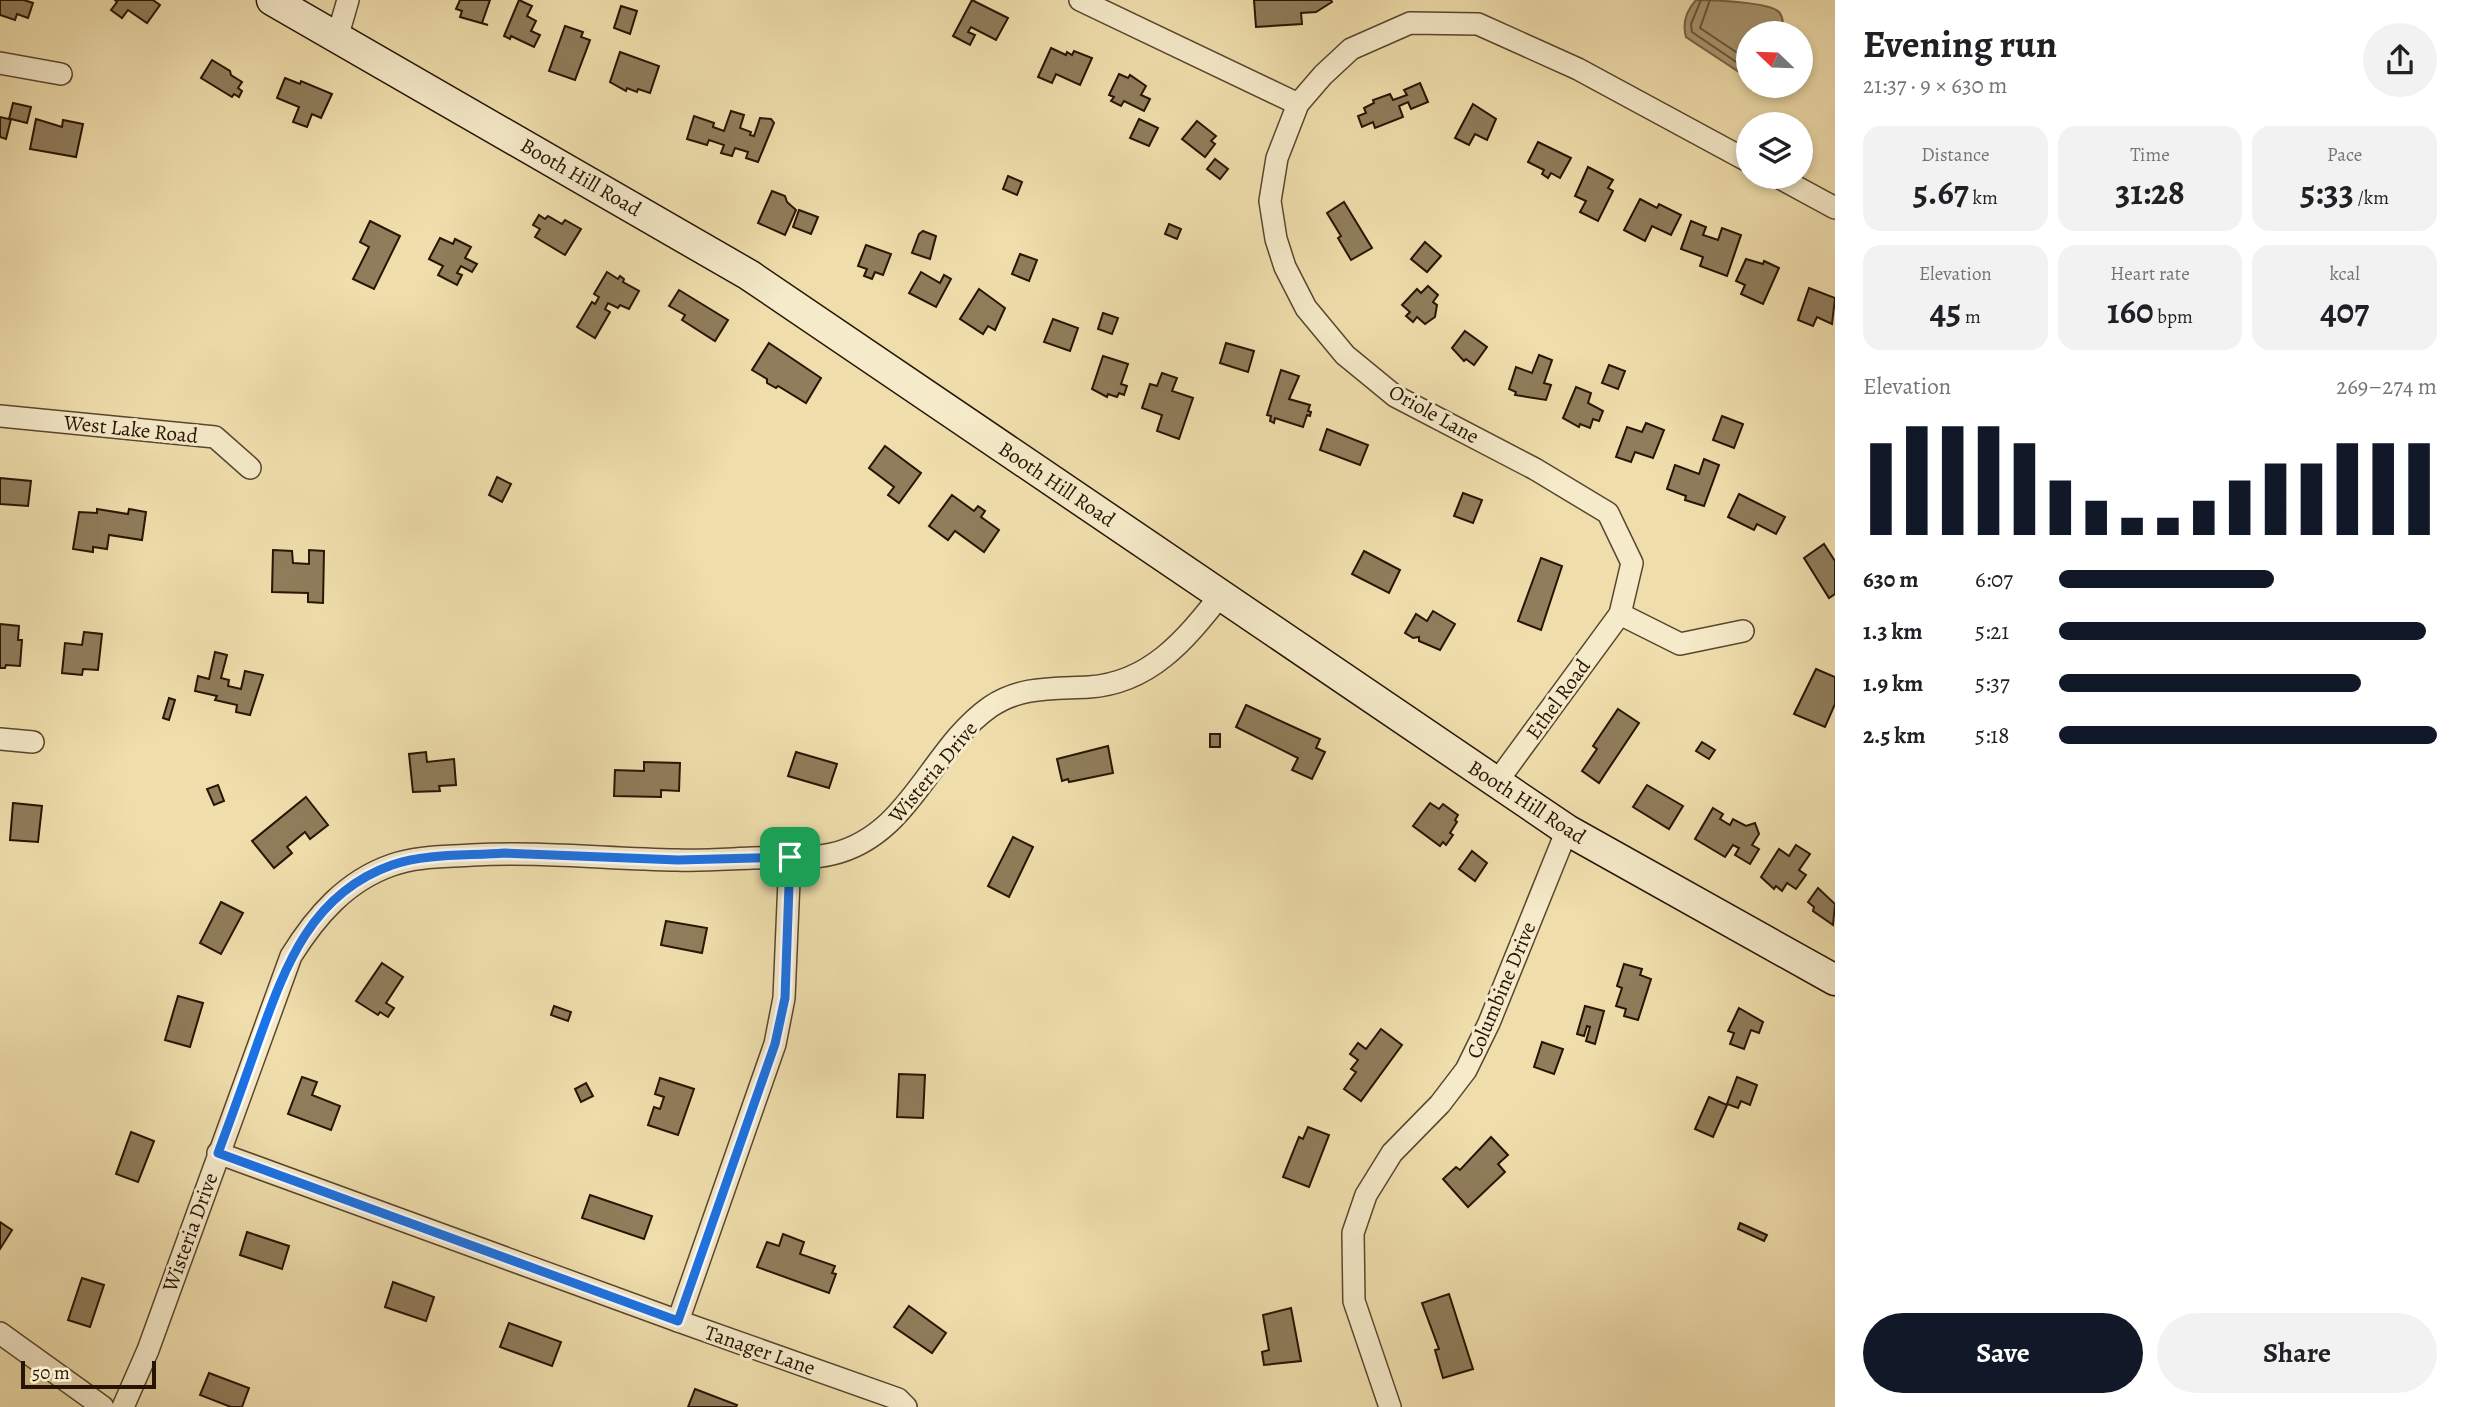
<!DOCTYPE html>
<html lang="en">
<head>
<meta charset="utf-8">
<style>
  :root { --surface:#fff; --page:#f2f2f2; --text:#202124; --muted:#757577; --accent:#111827 }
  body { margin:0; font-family:Alegreya,serif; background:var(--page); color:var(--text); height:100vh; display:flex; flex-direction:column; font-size:26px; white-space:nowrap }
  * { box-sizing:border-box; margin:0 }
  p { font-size:23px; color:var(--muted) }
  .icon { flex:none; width:38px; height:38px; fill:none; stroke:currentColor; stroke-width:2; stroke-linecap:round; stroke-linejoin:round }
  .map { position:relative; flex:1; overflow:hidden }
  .side { display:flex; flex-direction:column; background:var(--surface); width:630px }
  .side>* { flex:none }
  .needle { width:46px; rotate:293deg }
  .buttons { position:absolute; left:1736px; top:21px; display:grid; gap:14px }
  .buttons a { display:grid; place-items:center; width:77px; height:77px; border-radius:50%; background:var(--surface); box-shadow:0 4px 10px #0003; font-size:35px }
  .scale { position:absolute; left:21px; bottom:18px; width:135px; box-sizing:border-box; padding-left:7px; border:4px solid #271403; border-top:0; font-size:19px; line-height:24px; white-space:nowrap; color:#271403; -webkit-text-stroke:5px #f5eac9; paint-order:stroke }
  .pin { position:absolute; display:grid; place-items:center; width:60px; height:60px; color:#fff; margin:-30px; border-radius:14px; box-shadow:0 4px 10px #0006 }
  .round { display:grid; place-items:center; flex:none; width:74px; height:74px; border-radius:37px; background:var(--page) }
  .overview { display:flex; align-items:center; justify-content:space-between; height:119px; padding:0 28px }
  h1 { font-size:38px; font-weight:700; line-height:52px }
  .figures { display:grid; grid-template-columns:repeat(3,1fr); gap:10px; height:119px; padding:7px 28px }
  .figures div { display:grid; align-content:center; border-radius:18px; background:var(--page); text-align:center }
  .figures b { font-size:35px; font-weight:700 }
  .figures small { font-size:19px; font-weight:400 }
  .figures p { font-size:19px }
  .chart { height:196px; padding:14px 28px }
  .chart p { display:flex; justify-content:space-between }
  .chart svg { width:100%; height:126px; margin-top:7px; stroke:var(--accent); stroke-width:6 }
  .primary-button { display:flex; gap:14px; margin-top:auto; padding:14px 28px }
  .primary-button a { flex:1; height:80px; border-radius:42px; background:var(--accent); color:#fff; font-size:28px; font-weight:700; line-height:80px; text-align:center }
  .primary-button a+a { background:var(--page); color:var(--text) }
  ul { padding:0 28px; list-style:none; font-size:23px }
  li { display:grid; grid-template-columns:112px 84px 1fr; align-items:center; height:52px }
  li i { height:18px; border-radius:9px; background:var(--accent) }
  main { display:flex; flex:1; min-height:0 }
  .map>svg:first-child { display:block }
  .water { fill:#ab9973; stroke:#766446; stroke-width:2 }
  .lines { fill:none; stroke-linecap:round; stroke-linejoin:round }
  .shore { stroke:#69563b; stroke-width:2 }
  .building { fill:#8f7d5b; stroke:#271403; stroke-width:2 }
  .street-casing { stroke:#59462d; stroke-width:24 }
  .secondary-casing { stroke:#271403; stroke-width:33 }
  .street { stroke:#f5eac9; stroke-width:21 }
  .secondary { stroke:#f5eac9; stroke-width:30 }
  .route-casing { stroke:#fff; stroke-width:14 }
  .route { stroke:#1a73e8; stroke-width:9 }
  .labels { text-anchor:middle; stroke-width:6; stroke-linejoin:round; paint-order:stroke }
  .street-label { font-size:21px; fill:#271403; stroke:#f5eac9 }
</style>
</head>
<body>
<main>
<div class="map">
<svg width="1835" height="1407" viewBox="0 0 1835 1407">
  <rect width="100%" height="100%" fill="#efdeac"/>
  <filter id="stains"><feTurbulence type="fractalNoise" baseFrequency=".00286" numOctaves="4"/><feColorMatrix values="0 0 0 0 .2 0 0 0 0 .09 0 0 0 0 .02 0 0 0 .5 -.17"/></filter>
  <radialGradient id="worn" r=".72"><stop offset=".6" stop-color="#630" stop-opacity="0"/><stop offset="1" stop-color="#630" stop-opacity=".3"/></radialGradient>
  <path class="water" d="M1696 0C1711 0 1770 2 1779 12 1784 18 1783 25 1782 33H1748V78L1686 37C1682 23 1687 10 1696 0Z"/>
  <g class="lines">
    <g class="shore">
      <polyline points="1701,0 1691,24 1692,32 1748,70"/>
      <polyline points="1710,0 1700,28 1748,60"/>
    </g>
  </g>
  <g class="building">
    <polygon points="0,0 24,0 33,3 28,18 17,14 15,20 0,15"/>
    <polygon points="115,0 153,0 160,5 147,23 128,10 122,18 111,10 117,2"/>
    <polygon points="460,0 490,0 482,23 488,25 460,17 462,11 456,9"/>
    <polygon points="519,0 532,6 527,16 536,21 531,31 540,35 534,47 511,36 510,39 504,36"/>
    <polygon points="972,0 1008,18 996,40 971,27 968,32 975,35 970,45 953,36"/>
    <polygon points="1254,0 1331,0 1332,2 1316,12 1301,13 1302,24 1256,27"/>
    <polygon points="621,6 637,11 630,34 614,28"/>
    <polygon points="565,26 583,32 581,37 590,40 575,80 549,71"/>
    <polygon points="1051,48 1066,55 1067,52 1072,55 1074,51 1092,58 1080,85 1056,74 1052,83 1038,77"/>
    <polygon points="620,52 659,66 650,93 638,89 637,92 627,88 626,91 610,82"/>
    <polygon points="212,60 230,71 231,75 242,82 238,88 242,91 239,97 234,94 232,97 201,78"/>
    <polygon points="1119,74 1128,78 1130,75 1146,86 1141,95 1150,99 1144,111 1124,101 1121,106 1111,101 1114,97 1109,95"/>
    <polygon points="285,78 300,84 301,81 332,94 321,118 312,114 307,127 293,122 299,107 277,98"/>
    <polygon points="1420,83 1428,102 1411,109 1408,102 1399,106 1403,117 1375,128 1373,122 1362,127 1358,116 1366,113 1364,108 1374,103 1373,100 1390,94 1393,100 1407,95 1404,90"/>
    <polygon points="13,103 31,107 27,123 11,119 6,139 0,137 0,117 9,119"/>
    <polygon points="1473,104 1496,119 1487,140 1475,134 1469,145 1455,138"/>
    <polygon points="731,111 744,115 740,128 751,132 750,135 754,136 760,118 771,119 774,123 758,162 746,158 748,152 735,148 732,156 721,153 724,145 709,140 707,145 687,139 694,116 714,123 713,127 724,131"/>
    <polygon points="36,119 62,127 63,120 83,124 76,157 30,149"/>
    <polygon points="1139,119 1158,128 1149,146 1130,138"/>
    <polygon points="1197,121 1216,136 1211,141 1215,144 1205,157 1182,139"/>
    <polygon points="1538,142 1571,158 1560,178 1551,173 1548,178 1542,174 1544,170 1528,162"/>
    <polygon points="1215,159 1228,169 1220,179 1207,169"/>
    <polygon points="1588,167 1613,180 1608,188 1613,191 1598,221 1580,212 1586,201 1575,196"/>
    <polygon points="1008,176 1022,182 1017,195 1003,189"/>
    <polygon points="772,191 785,196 787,202 796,210 785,235 758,223"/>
    <polygon points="1640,199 1657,208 1659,204 1681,215 1671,235 1652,226 1645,241 1624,230"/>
    <polygon points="1344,202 1372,248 1351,260 1338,238 1341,236 1327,213"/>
    <polygon points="799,210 818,217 811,234 793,227"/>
    <polygon points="539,215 545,219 548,216 562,224 565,220 581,229 565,255 535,237 540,229 533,225"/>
    <polygon points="370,221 400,236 374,289 353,279 369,247 360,242"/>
    <polygon points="1691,221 1706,227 1703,235 1718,240 1722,228 1741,235 1727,276 1700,266 1703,257 1681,249"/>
    <polygon points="1169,224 1181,229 1177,239 1165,234"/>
    <polygon points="923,231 936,236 930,259 912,253 919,234"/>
    <polygon points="440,238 453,244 455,239 471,247 465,258 477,264 472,272 461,266 457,273 462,275 457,285 438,275 443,266 429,259"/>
    <polygon points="1425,242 1441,256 1427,272 1411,259"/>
    <polygon points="866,245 891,254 883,275 875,272 872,279 864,276 867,269 858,266"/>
    <polygon points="1020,254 1037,260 1029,281 1012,274"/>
    <polygon points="1746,259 1763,264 1764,261 1779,268 1763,304 1741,294 1745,285 1736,281"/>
    <polygon points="607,272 618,279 620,276 624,279 623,282 639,291 629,309 620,305 618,308 608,303 605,309 610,312 595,338 577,327 592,302 595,304 599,297 594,294"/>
    <polygon points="921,272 940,283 944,275 951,279 936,307 909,293"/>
    <polygon points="1428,286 1438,295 1433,302 1437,305 1435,317 1425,324 1417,317 1413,322 1406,316 1410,312 1402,305 1417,289 1421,293"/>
    <polygon points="1809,288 1835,298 1832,324 1817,317 1813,326 1798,320"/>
    <polygon points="979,289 1005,308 995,330 988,326 983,334 960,319"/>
    <polygon points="679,290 728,320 715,341 682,320 685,315 669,306"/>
    <polygon points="1103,313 1118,318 1112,334 1098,329"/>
    <polygon points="1053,319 1078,328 1070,351 1044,342"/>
    <polygon points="1465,331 1487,347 1474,365 1466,359 1464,361 1452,348"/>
    <polygon points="769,343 821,378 806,403 778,386 776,388 767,383 767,379 752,370"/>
    <polygon points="1226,343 1254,351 1248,372 1220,363"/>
    <polygon points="1539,355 1552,360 1544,383 1551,385 1546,400 1515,395 1516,392 1509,389 1516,367 1532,373"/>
    <polygon points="1103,356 1128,364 1121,384 1127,386 1124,395 1119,393 1117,397 1108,394 1107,397 1092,389"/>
    <polygon points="1609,365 1625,371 1618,389 1602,383"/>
    <polygon points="1281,370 1299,376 1289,399 1310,405 1308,411 1311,412 1310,416 1307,415 1303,427 1275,418 1274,423 1270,421 1271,416 1267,415"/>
    <polygon points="1162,373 1177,378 1172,391 1193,398 1179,439 1157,431 1162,415 1142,408 1150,384 1157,386"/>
    <polygon points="1576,387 1591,393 1588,403 1603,411 1599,421 1593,419 1590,428 1580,424 1579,427 1563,418"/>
    <polygon points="1722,416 1743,424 1734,448 1713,440"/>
    <polygon points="1646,423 1664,430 1653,458 1635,452 1631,462 1616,457 1627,427 1642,432"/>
    <polygon points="1327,429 1368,445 1360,465 1320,450"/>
    <polygon points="885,446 921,473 899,503 888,495 894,487 869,468"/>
    <polygon points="1704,459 1719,465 1704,506 1685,500 1686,496 1667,489 1675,465 1699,474"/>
    <polygon points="497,477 511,484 502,502 489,495"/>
    <polygon points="0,478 31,481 28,506 0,504"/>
    <polygon points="1463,493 1482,500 1473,523 1454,516"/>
    <polygon points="1739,494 1785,517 1776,534 1757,524 1754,530 1728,517"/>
    <polygon points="952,495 974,511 978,506 985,511 981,517 999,530 984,552 955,531 948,540 929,526"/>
    <polygon points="97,509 128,514 129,509 146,512 142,540 109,535 107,549 93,547 93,552 73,549 79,512 97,513"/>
    <polygon points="1824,544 1835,561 1835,594 1829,598 1804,558"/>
    <polygon points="273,550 292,551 293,563 309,564 309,550 324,551 323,603 308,602 308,593 272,592"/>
    <polygon points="1364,551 1400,570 1389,593 1352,574"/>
    <polygon points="1541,558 1562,566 1541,630 1518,621"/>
    <polygon points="1433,611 1455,624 1440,650 1419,641 1419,637 1413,638 1405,633 1416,614 1427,621"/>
    <polygon points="0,624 19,626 18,640 22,640 20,666 6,665 5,668 0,668"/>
    <polygon points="84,632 102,634 98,670 83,669 82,675 62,673 65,643 82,645"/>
    <polygon points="215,652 227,655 221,678 229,680 228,686 241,689 245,671 263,675 250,715 236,712 237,705 215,700 217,696 195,691 198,676 209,679"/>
    <polygon points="1816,669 1835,677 1835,704 1825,727 1794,714"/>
    <polygon points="169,698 175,700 169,720 163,718"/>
    <polygon points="1246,705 1320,739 1316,748 1325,752 1312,779 1292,770 1298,758 1236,727"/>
    <polygon points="1618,709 1639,723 1599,783 1582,771 1597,749 1593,746"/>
    <rect x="1210" y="734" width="10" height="13"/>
    <polygon points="1702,742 1715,750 1709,759 1696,751"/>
    <polygon points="1108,746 1113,773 1069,782 1068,779 1062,781 1057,759"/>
    <polygon points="426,752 427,762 454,759 456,785 439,786 440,791 413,792 409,754"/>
    <polygon points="796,752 837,764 829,788 788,776"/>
    <polygon points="644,762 680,763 679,791 661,790 661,797 614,796 615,770 644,771"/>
    <polygon points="218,785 224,801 214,805 207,789"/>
    <polygon points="1647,785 1683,806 1669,829 1633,807"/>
    <polygon points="306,797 328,825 310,839 305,832 287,847 292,853 274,868 252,841"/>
    <polygon points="13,803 42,806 38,842 10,840"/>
    <polygon points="1430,803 1439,809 1443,804 1458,815 1455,820 1457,822 1450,833 1453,835 1446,845 1443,842 1440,846 1413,826"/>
    <polygon points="1713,808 1723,814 1720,819 1730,825 1733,819 1746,826 1755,823 1759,834 1752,845 1759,849 1750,864 1735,855 1739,848 1733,845 1725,857 1695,839"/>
    <polygon points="1013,837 1033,847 1009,897 988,886"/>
    <polygon points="1796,845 1810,854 1799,870 1806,875 1796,889 1787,883 1782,891 1776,886 1774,889 1761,877 1779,849 1789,856"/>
    <polygon points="1472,851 1487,863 1475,881 1459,869"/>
    <polygon points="1818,888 1835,904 1833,925 1813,911 1814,907 1808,902"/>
    <polygon points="221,902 243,913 221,954 200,943"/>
    <polygon points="666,921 707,928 702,953 661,945"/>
    <polygon points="382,963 403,977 386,1003 394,1008 388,1017 380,1012 378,1015 356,1001"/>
    <polygon points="1624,964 1642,969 1640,975 1651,979 1638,1020 1624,1016 1626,1009 1616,1006 1622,988 1617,986"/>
    <polygon points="178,996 203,1003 190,1047 165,1040"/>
    <polygon points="554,1006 571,1012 568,1021 551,1015"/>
    <polygon points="1585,1006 1604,1011 1595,1044 1586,1041 1590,1027 1587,1026 1584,1036 1577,1034"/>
    <polygon points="1739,1008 1763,1022 1759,1033 1751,1030 1744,1049 1730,1044 1734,1033 1728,1031"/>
    <polygon points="1381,1029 1402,1045 1361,1101 1344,1089 1356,1072 1351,1069 1358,1060 1350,1054 1358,1043 1366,1049"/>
    <polygon points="1542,1042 1563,1049 1554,1074 1534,1067"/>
    <polygon points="899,1074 925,1075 923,1118 897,1117"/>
    <polygon points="302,1077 317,1082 312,1095 340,1106 331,1130 288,1114"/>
    <polygon points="1737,1077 1757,1085 1750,1105 1741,1101 1738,1108 1727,1104"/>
    <polygon points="660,1078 694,1089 678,1135 648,1125 654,1107 660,1109 664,1097 655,1094"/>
    <polygon points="586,1083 593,1096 581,1102 575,1089"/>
    <polygon points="1709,1097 1727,1105 1713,1137 1695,1129"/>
    <polygon points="1308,1127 1329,1135 1309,1187 1283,1177 1299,1137 1303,1139"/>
    <polygon points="131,1132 154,1141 138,1182 116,1174"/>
    <polygon points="1491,1137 1508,1155 1498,1164 1505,1172 1468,1207 1443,1179 1456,1167 1460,1170"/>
    <polygon points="590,1195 652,1216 644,1239 582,1218"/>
    <polygon points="0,1222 12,1230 0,1249"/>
    <polygon points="1740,1223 1767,1235 1764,1241 1738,1229"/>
    <polygon points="247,1232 289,1246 282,1269 240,1255"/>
    <polygon points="783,1234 804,1242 800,1254 835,1266 832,1273 836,1274 829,1293 757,1267 767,1242 779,1246"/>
    <polygon points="82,1278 104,1285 90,1327 68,1320"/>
    <polygon points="393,1282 434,1297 426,1321 385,1307"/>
    <polygon points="1449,1294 1473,1369 1443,1378 1435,1350 1439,1349 1422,1303"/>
    <polygon points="909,1306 946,1333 932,1353 894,1327"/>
    <polygon points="1291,1308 1301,1361 1264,1365 1262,1352 1269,1350 1263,1315"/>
    <polygon points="509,1323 561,1342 552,1366 500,1347"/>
    <polygon points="209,1373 249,1388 242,1407 231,1407 200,1395"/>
    <polygon points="695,1389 737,1405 736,1407 688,1407"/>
  </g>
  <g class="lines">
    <defs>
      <g id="street">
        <polyline points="1080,0 1298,104"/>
        <polyline points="337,38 348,0"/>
        <polyline points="0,63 61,74"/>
        <polyline points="1778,177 1835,208"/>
        <polyline points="0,416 215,437 250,468"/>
        <polyline points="1620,614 1680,644 1743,631"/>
        <polyline points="0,739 33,742"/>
        <polyline points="1496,783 1620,614 1632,563 1608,513 1535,469 1395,396 1345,355 1306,308 1285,267 1276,239 1270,201 1277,158 1298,104 1323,75 1351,49 1410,23 1478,24 1578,69 1748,161"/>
        <polyline points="218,1153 678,1321 898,1399 906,1407"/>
        <polyline points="678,1321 775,1044 784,998 790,857"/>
        <polyline points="0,1333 103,1407"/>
        <path d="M123 1407 148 1350 291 956C316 916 346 881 392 865 417 856 447 857 472 855 540 851 608 859 677 860 702 861 727 859 752 858 778 857 807 860 832 854 910 836 930 749 990 707 1020 686 1054 689 1089 687 1150 683 1185 640 1220 596"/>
        <polyline points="1390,1407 1354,1301 1353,1233 1366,1195 1392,1153 1440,1104 1466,1070 1489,1023 1567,830"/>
      </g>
      <polyline id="secondary" points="272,0 749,275 1567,830 1835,980"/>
    </defs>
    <use href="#street" class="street-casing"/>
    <use href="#secondary" class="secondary-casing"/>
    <use href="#street" class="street"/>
    <use href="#secondary" class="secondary"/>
  </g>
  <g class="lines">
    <defs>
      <path id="route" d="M504 853 678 860 790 857 785 998 775 1044 678 1321 218 1153C232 1116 245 1079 258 1042 285 967 310 894 392 865 426 853 469 856 504 853Z"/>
    </defs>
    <use href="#route" class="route-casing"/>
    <use href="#route" class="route"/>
  </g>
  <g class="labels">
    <g class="street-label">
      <text transform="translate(581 177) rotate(30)" y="7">Booth Hill Road</text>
      <text transform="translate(1434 414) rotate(29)" y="7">Oriole Lane</text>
      <text transform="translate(131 429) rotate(6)" y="7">West Lake Road</text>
      <text transform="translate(1057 484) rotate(34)" y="7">Booth Hill Road</text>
      <text transform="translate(1558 699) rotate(-54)" y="7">Ethel Road</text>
      <text transform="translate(933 772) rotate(-50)" y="7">Wisteria Drive</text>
      <text transform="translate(1527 802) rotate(33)" y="7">Booth Hill Road</text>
      <text transform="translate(1501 990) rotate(-67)" y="7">Columbine Drive</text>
      <text transform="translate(190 1232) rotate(-70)" y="7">Wisteria Drive</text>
      <text transform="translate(760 1350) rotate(19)" y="7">Tanager Lane</text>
    </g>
  </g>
  <rect width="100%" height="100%" filter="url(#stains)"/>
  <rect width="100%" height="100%" fill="url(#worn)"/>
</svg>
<div class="buttons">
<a><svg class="needle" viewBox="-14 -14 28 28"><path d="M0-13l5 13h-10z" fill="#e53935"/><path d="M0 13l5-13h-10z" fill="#757577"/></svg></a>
<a><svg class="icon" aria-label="layers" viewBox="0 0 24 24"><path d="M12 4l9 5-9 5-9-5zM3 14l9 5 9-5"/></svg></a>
</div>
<div class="scale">50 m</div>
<div class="pin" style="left:790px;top:857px;background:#1e9e55"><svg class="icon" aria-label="arrive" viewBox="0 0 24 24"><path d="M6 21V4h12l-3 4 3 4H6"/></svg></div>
</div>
<section class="side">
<div class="overview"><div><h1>Evening run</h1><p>21:37 · 9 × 630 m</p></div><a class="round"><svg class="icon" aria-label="share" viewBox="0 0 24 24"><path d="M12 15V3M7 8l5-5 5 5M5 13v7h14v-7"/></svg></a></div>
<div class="figures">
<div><p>Distance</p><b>5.67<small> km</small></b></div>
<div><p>Time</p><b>31:28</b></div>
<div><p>Pace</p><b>5:33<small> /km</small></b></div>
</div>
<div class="figures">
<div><p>Elevation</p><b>45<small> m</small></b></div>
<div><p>Heart rate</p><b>160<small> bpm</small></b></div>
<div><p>kcal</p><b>407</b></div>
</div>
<div class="chart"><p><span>Elevation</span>269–274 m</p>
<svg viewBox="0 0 160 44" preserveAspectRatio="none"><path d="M5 44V12M15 44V6M25 44V6M35 44V6M45 44V12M55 44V25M65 44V32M75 44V38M85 44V38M95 44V32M105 44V25M115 44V19M125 44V19M135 44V12M145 44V12M155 44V12"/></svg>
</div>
<ul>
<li><b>630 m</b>6:07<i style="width:57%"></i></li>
<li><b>1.3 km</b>5:21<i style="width:97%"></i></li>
<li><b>1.9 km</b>5:37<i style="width:80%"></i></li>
<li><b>2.5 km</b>5:18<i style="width:100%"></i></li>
</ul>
<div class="primary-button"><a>Save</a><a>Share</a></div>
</section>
</main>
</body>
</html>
